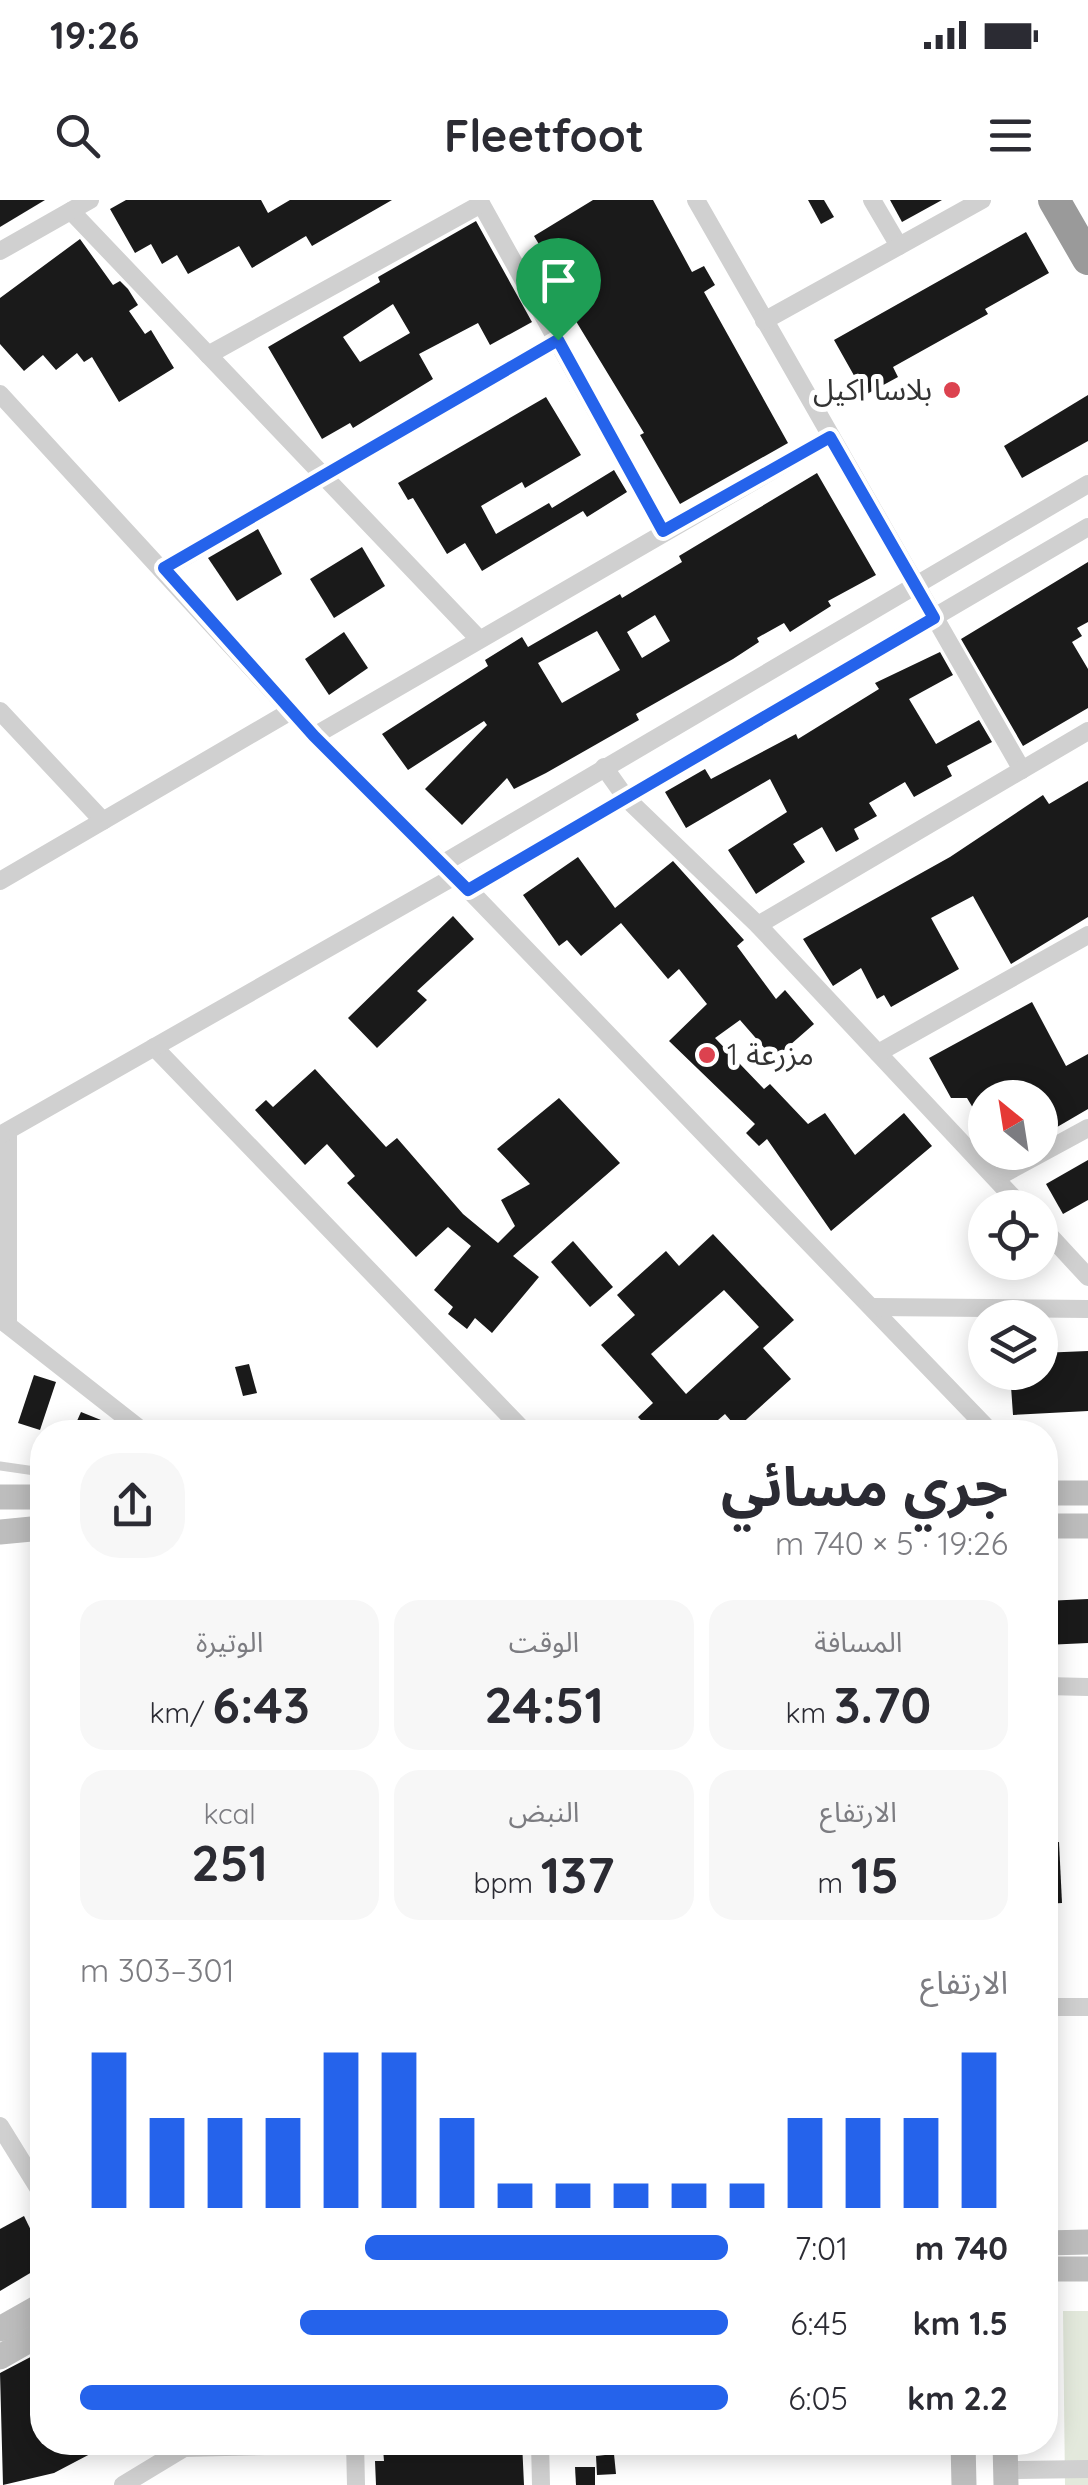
<!DOCTYPE html>
<html lang="ar">
<head>
<meta charset="utf-8">
<style>
  :root { --surface:#fff; --page:#f7f7f7; --text:#2b2b33; --muted:#7c7c81; --accent:#2563eb }
  body { margin:0; font-family:Quicksand,"Noto Sans Arabic",sans-serif; background:var(--page); color:var(--text); direction:rtl; height:100vh; display:flex; flex-direction:column; font-size:38px; white-space:nowrap }
  * { box-sizing:border-box; margin:0 }
  p { font-size:32px; color:var(--muted) }
  .icon { flex:none; width:55px; height:55px; fill:none; stroke:currentColor; stroke-width:2; stroke-linecap:round; stroke-linejoin:round }
  .map { position:relative; flex:1; overflow:hidden; direction:ltr }
  .sheet { position:absolute; left:30px; top:1220px; width:1028px; height:1035px; display:flex; flex-direction:column; background:var(--surface); border-radius:40px; box-shadow:0 5px 25px #0003; direction:rtl }
  .sheet>* { flex:none }
  .needle { width:65px; rotate:330deg }
  .buttons { position:absolute; left:968px; top:880px; display:grid; gap:20px }
  .buttons a { display:grid; place-items:center; width:90px; height:90px; border-radius:50%; background:var(--surface); box-shadow:0 5px 25px #0003; font-size:50px }
  .pin { position:absolute; display:grid; place-items:center; width:85px; height:85px; color:#fff; margin:-102px -42px; border-radius:50% 50% 50% 0; rotate:-45deg; box-shadow:0 0 10px #0007 }
  .pin .icon { rotate:45deg }
  .round { display:grid; place-items:center; flex:none; width:105px; height:105px; border-radius:40px; background:var(--page) }
  .headline { display:flex; align-items:center; justify-content:space-between; height:170px; padding:0 50px }
  h1 { font-size:55px; font-weight:700; line-height:75px }
  .stats { display:grid; grid-template-columns:repeat(3,1fr); gap:15px; height:170px; padding:10px 50px }
  .stats div { display:grid; align-content:center; border-radius:25px; background:var(--page); text-align:center }
  .stats b { font-size:50px; font-weight:700 }
  .stats small { font-size:28px; font-weight:400 }
  .stats p { font-size:28px }
  .chart { height:280px; padding:20px 50px }
  .chart p { display:flex; justify-content:space-between }
  .chart svg { width:100%; height:180px; margin-top:10px; stroke:var(--accent); stroke-width:6 }
  ul { padding:0 50px; list-style:none; font-size:32px }
  li { display:grid; grid-template-columns:160px 120px 1fr; align-items:center; height:75px }
  li i { height:25px; border-radius:12px; background:var(--accent) }
  .status { display:flex; justify-content:space-between; align-items:center; height:70px; padding:0 50px; background:var(--surface); direction:ltr }
  .status svg { height:28px; fill:currentColor }
  header { display:flex; justify-content:space-between; align-items:center; height:130px; padding:0 50px; background:var(--surface); font-size:45px; font-weight:700 }
  .map>svg:first-child { display:block }
  .pitch { fill:#e3e9dc }
  .building { fill:#1a1a1a; fill-rule:evenodd }
  .lines { fill:none; stroke-linecap:round; stroke-linejoin:round }
  .lane { stroke:#d0d0d0; stroke-width:9 }
  .street { stroke:#d0d0d0; stroke-width:18 }
  .secondary { stroke:#bdbdbd; stroke-width:25 }
  .highway { stroke:#9a9a9a; stroke-width:32 }
  .route-casing { stroke:#fff; stroke-width:20 }
  .route { stroke:#2563eb; stroke-width:12 }
  .poi-dot { fill:#dc424f; stroke:#fff; stroke-width:4 }
  .labels { text-anchor:middle; stroke-width:10; stroke-linejoin:round; paint-order:stroke }
  .poi-label { font-size:30px; fill:#333; stroke:#fff; text-anchor:end }
</style>
</head>
<body>
<div class="status"><b>19:26</b><svg viewBox="0 0 49 12"><path d="M0 12V9h3v3zM5 12V6h3v6zM10 12V3h3v9zM15 12V0h3v12zM26 1h20v11H26zM47 4h2v5h-2z"/></svg></div>
<header><svg class="icon" aria-label="menu" viewBox="0 0 24 24"><path d="M4 6h16M4 12h16M4 18h16"/></svg>Fleetfoot<svg class="icon" aria-label="search" viewBox="0 0 24 24"><circle cx="10" cy="10" r="6"/><path d="M15 15l6 6"/></svg></header>
<div class="map">
<svg width="1088" height="2285" viewBox="0 0 1088 2285">
  <rect width="100%" height="100%" fill="#fff"/>
  <polygon class="pitch" points="1063,2111 1088,2111 1088,2285 1065,2285"/>
  <g class="building">
    <polygon points="0,0 45,0 0,27"/>
    <polygon points="126,0 261,0 268,13 290,0 392,0 312,46 306,36 252,68 239,46 188,74 177,55 162,64 151,44 135,53 110,9"/>
    <polygon points="593,0 653,0 692,72 704,66 715,85 704,92 788,243 680,304 640,235 644,233 557,90 564,86 534,36"/>
    <polygon points="808,0 824,0 834,17 821,24"/>
    <polygon points="890,0 942,0 902,22"/>
    <path d="M476 21 532 122 490 145 478 123 419 154 433 179 353 228 350 223 322 239 268 147 380 82 378 77ZM393 104 410 133 360 162 343 137Z"/>
    <polygon points="1026,32 1049,73 985,109 988,114 893,167 898,177 865,195 834,140"/>
    <polygon points="80,39 113,85 120,81 128,89 138,105 129,111 145,134 151,130 174,168 119,202 92,157 84,162 77,153 56,170 43,155 24,171 0,144 0,98"/>
    <polygon points="1088,195 1088,241 1022,278 1004,246"/>
    <polygon points="546,197 581,255 525,288 522,282 481,306 496,334 549,303 552,308 614,270 627,292 587,317 583,311 482,371 465,343 447,354 413,298 408,300 398,283"/>
    <path d="M817 273 876 375 828 401 831 406 790 432 784 423 757 438 759 442 733 459 636 514 639 520 546 573 514 589 507 578 462 625 425 589 487 525 484 521 408 570 382 534 488 466 485 460 522 437 528 447 620 394 622 398 682 362 679 356ZM655 415 670 441 642 458 627 432ZM597 431 620 470 562 503 538 463Z"/>
    <polygon points="258,329 282,374 237,401 208,358"/>
    <polygon points="362,347 385,386 334,418 310,379"/>
    <polygon points="1088,362 1088,422 1077,428 1082,436 1072,442 1088,469 1088,508 1023,546 961,439"/>
    <polygon points="344,432 368,468 329,495 305,459"/>
    <polygon points="940,452 953,475 909,499 936,544 979,520 992,542 947,566 952,576 914,597 905,582 869,603 877,616 854,629 859,639 836,652 822,627 793,644 805,662 756,694 728,650 787,612 770,579 686,628 665,592 705,569 711,579 796,534 798,539 879,489 875,483"/>
    <polygon points="1088,581 1088,717 1011,764 973,696 931,718 959,769 891,807 884,795 877,799 861,768 833,786 803,739 950,657 1043,595 1049,604"/>
    <polygon points="578,657 615,708 673,661 744,740 737,746 776,799 785,790 814,824 774,859 740,820 715,838 764,889 770,884 808,924 825,913 855,955 904,913 932,946 831,1031 767,939 759,946 746,933 755,924 669,841 707,804 679,769 668,779 621,723 581,756 567,740 559,746 523,695"/>
    <polygon points="453,716 474,739 417,791 427,800 377,848 348,818"/>
    <polygon points="1032,802 1066,866 1088,854 1088,909 1040,937 1040,898 985,898 985,928 967,898 951,898 929,858"/>
    <polygon points="315,869 386,947 397,938 463,1014 498,1043 515,1026 501,1000 530,984 497,949 559,898 620,963 513,1056 539,1077 492,1133 475,1118 467,1129 448,1114 453,1107 434,1090 471,1046 448,1027 416,1057 347,983 355,976 327,944 305,965 255,910 266,900 273,907"/>
    <polygon points="1088,960 1088,1000 1063,1014 1046,984"/>
    <path d="M713 1034 794 1120 763 1148 791 1179 737 1228 725 1214 704 1232H652L638 1217 653 1203 601 1145 635 1115 617 1095 666 1051 679 1066ZM724 1090 759 1127 686 1194 651 1154Z"/>
    <polygon points="573,1041 613,1087 590,1107 551,1062"/>
    <polygon points="1088,1151 1088,1211 1013,1215 1010,1172 1040,1172 1040,1153"/>
    <polygon points="249,1164 257,1193 243,1196 235,1167"/>
    <polygon points="34,1175 56,1182 40,1230 18,1223"/>
    <polygon points="81,1212 116,1226 124,1232 72,1232"/>
    <polygon points="1088,1399 1088,1443 1045,1445 1045,1401"/>
    <polygon points="1059,1642 1062,1703 1045,1704 1045,1643"/>
    <polygon points="24,2016 42,2053 42,2066 0,2091 0,2029"/>
    <polygon points="42,2151 42,2242 113,2242 54,2273 3,2285 0,2173"/>
    <polygon points="404,2242 522,2242 524,2285 376,2285 375,2261 384,2261 383,2249 404,2247"/>
    <polygon points="614,2254 616,2274 597,2275 596,2256"/>
    <polygon points="575,2267 595,2267 595,2285 576,2285"/>
  </g>
  <g class="lines">
    <polyline class="lane" points="0,1266 42,1272"/>
    <g class="street">
      <polyline points="479,0 663,331"/>
      <polyline points="696,0 1022,570"/>
      <polyline points="872,0 899,46"/>
      <polyline points="71,11 479,439"/>
      <polyline points="0,51 90,0"/>
      <polyline points="764,121 982,0"/>
      <polyline points="208,155 481,4"/>
      <polyline points="0,194 314,536 469,690 991,1232"/>
      <polyline points="164,369 557,140"/>
      <polyline points="0,511 103,621"/>
      <polyline points="314,536 830,237"/>
      <polyline points="604,567 626,598 758,725 1023,1008"/>
      <polyline points="442,664 1088,284"/>
      <polyline points="0,681 291,511"/>
      <polyline points="469,690 1088,327"/>
      <polyline points="758,725 1088,531"/>
      <polyline points="154,847 525,1232"/>
      <polyline points="878,853 1088,735"/>
      <polyline points="8,931 8,1125"/>
      <polyline points="0,935 455,676"/>
      <polyline points="996,978 1088,928"/>
      <polyline points="1040,1025 1088,1077"/>
      <polyline points="872,1107 1088,1109"/>
      <polyline points="0,1119 144,1232"/>
      <polyline points="1045,1486 1088,1487"/>
      <polyline points="1045,1807 1088,1807"/>
      <polyline points="0,1926 42,1994"/>
      <polyline points="355,2242 356,2285"/>
      <polyline points="540,2242 541,2285"/>
      <polyline points="1006,2270 1088,2269"/>
      <polyline points="123,2285 184,2248 355,2244"/>
    </g>
    <g class="secondary">
      <polyline points="1045,1293 1088,1293"/>
      <polyline points="0,1297 42,1297"/>
      <polyline points="1045,1326 1088,1326"/>
      <polyline points="0,1332 42,1328"/>
      <polyline points="1045,2043 1088,2042"/>
      <polyline points="1045,2069 1088,2069"/>
      <polyline points="0,2129 42,2105"/>
      <polyline points="0,2157 42,2133"/>
      <polyline points="963,2242 964,2285"/>
      <polyline points="1005,2242 1006,2285"/>
    </g>
    <polyline class="highway" points="1054,0 1088,59"/>
  </g>
  <g class="lines">
    <defs>
      <polygon id="route" points="558,140 663,331 830,237 934,418 468,690 314,536 164,368"/>
    </defs>
    <use href="#route" class="route-casing"/>
    <use href="#route" class="route"/>
  </g>
  <g class="poi-dot">
    <circle cx="952" cy="190" r="10"/>
    <circle cx="707" cy="855" r="10"/>
  </g>
  <g class="labels">
    <g class="poi-label">
      <text x="932" y="200">بلاسا اكيل</text>
      <text x="727" y="865" text-anchor="start">مزرعة 1</text>
    </g>
  </g>
</svg>
<div class="buttons">
<a><svg class="needle" viewBox="-14 -14 28 28"><path d="M0-13l5 13h-10z" fill="#e53935"/><path d="M0 13l5-13h-10z" fill="#7c7c81"/></svg></a>
<a><svg class="icon" aria-label="locate" viewBox="0 0 24 24"><circle cx="12" cy="12" r="6"/><path d="M12 2v4M12 18v4M2 12h4M18 12h4"/></svg></a>
<a><svg class="icon" aria-label="layers" viewBox="0 0 24 24"><path d="M12 4l9 5-9 5-9-5zM3 14l9 5 9-5"/></svg></a>
</div>
<div class="pin" style="left:558px;top:140px;background:#1e9e55"><svg class="icon" aria-label="arrive" viewBox="0 0 24 24"><path d="M6 21V4h12l-3 4 3 4H6"/></svg></div>
<section class="sheet">
<div class="headline"><div><h1>جري مسائي</h1><p>19:26 · 5 × 740 m</p></div><a class="round"><svg class="icon" aria-label="share" viewBox="0 0 24 24"><path d="M12 15V3M7 8l5-5 5 5M5 13v7h14v-7"/></svg></a></div>
<div class="stats">
<div><p>المسافة</p><b>3.70<small> km</small></b></div>
<div><p>الوقت</p><b>24:51</b></div>
<div><p>الوتيرة</p><b>6:43<small> /km</small></b></div>
</div>
<div class="stats">
<div><p>الارتفاع</p><b>15<small> m</small></b></div>
<div><p>النبض</p><b>137<small> bpm</small></b></div>
<div><p>kcal</p><b>251</b></div>
</div>
<div class="chart"><p><span>الارتفاع</span>301–303 m</p>
<svg viewBox="0 0 160 44" preserveAspectRatio="none"><path d="M5 44V6M15 44V22M25 44V22M35 44V22M45 44V6M55 44V6M65 44V22M75 44V38M85 44V38M95 44V38M105 44V38M115 44V38M125 44V22M135 44V22M145 44V22M155 44V6"/></svg>
</div>
<ul>
<li><b>740 m</b>7:01<i style="width:56%"></i></li>
<li><b>1.5 km</b>6:45<i style="width:66%"></i></li>
<li><b>2.2 km</b>6:05<i style="width:100%"></i></li>
</ul>
</section>
</div>
</body>
</html>
